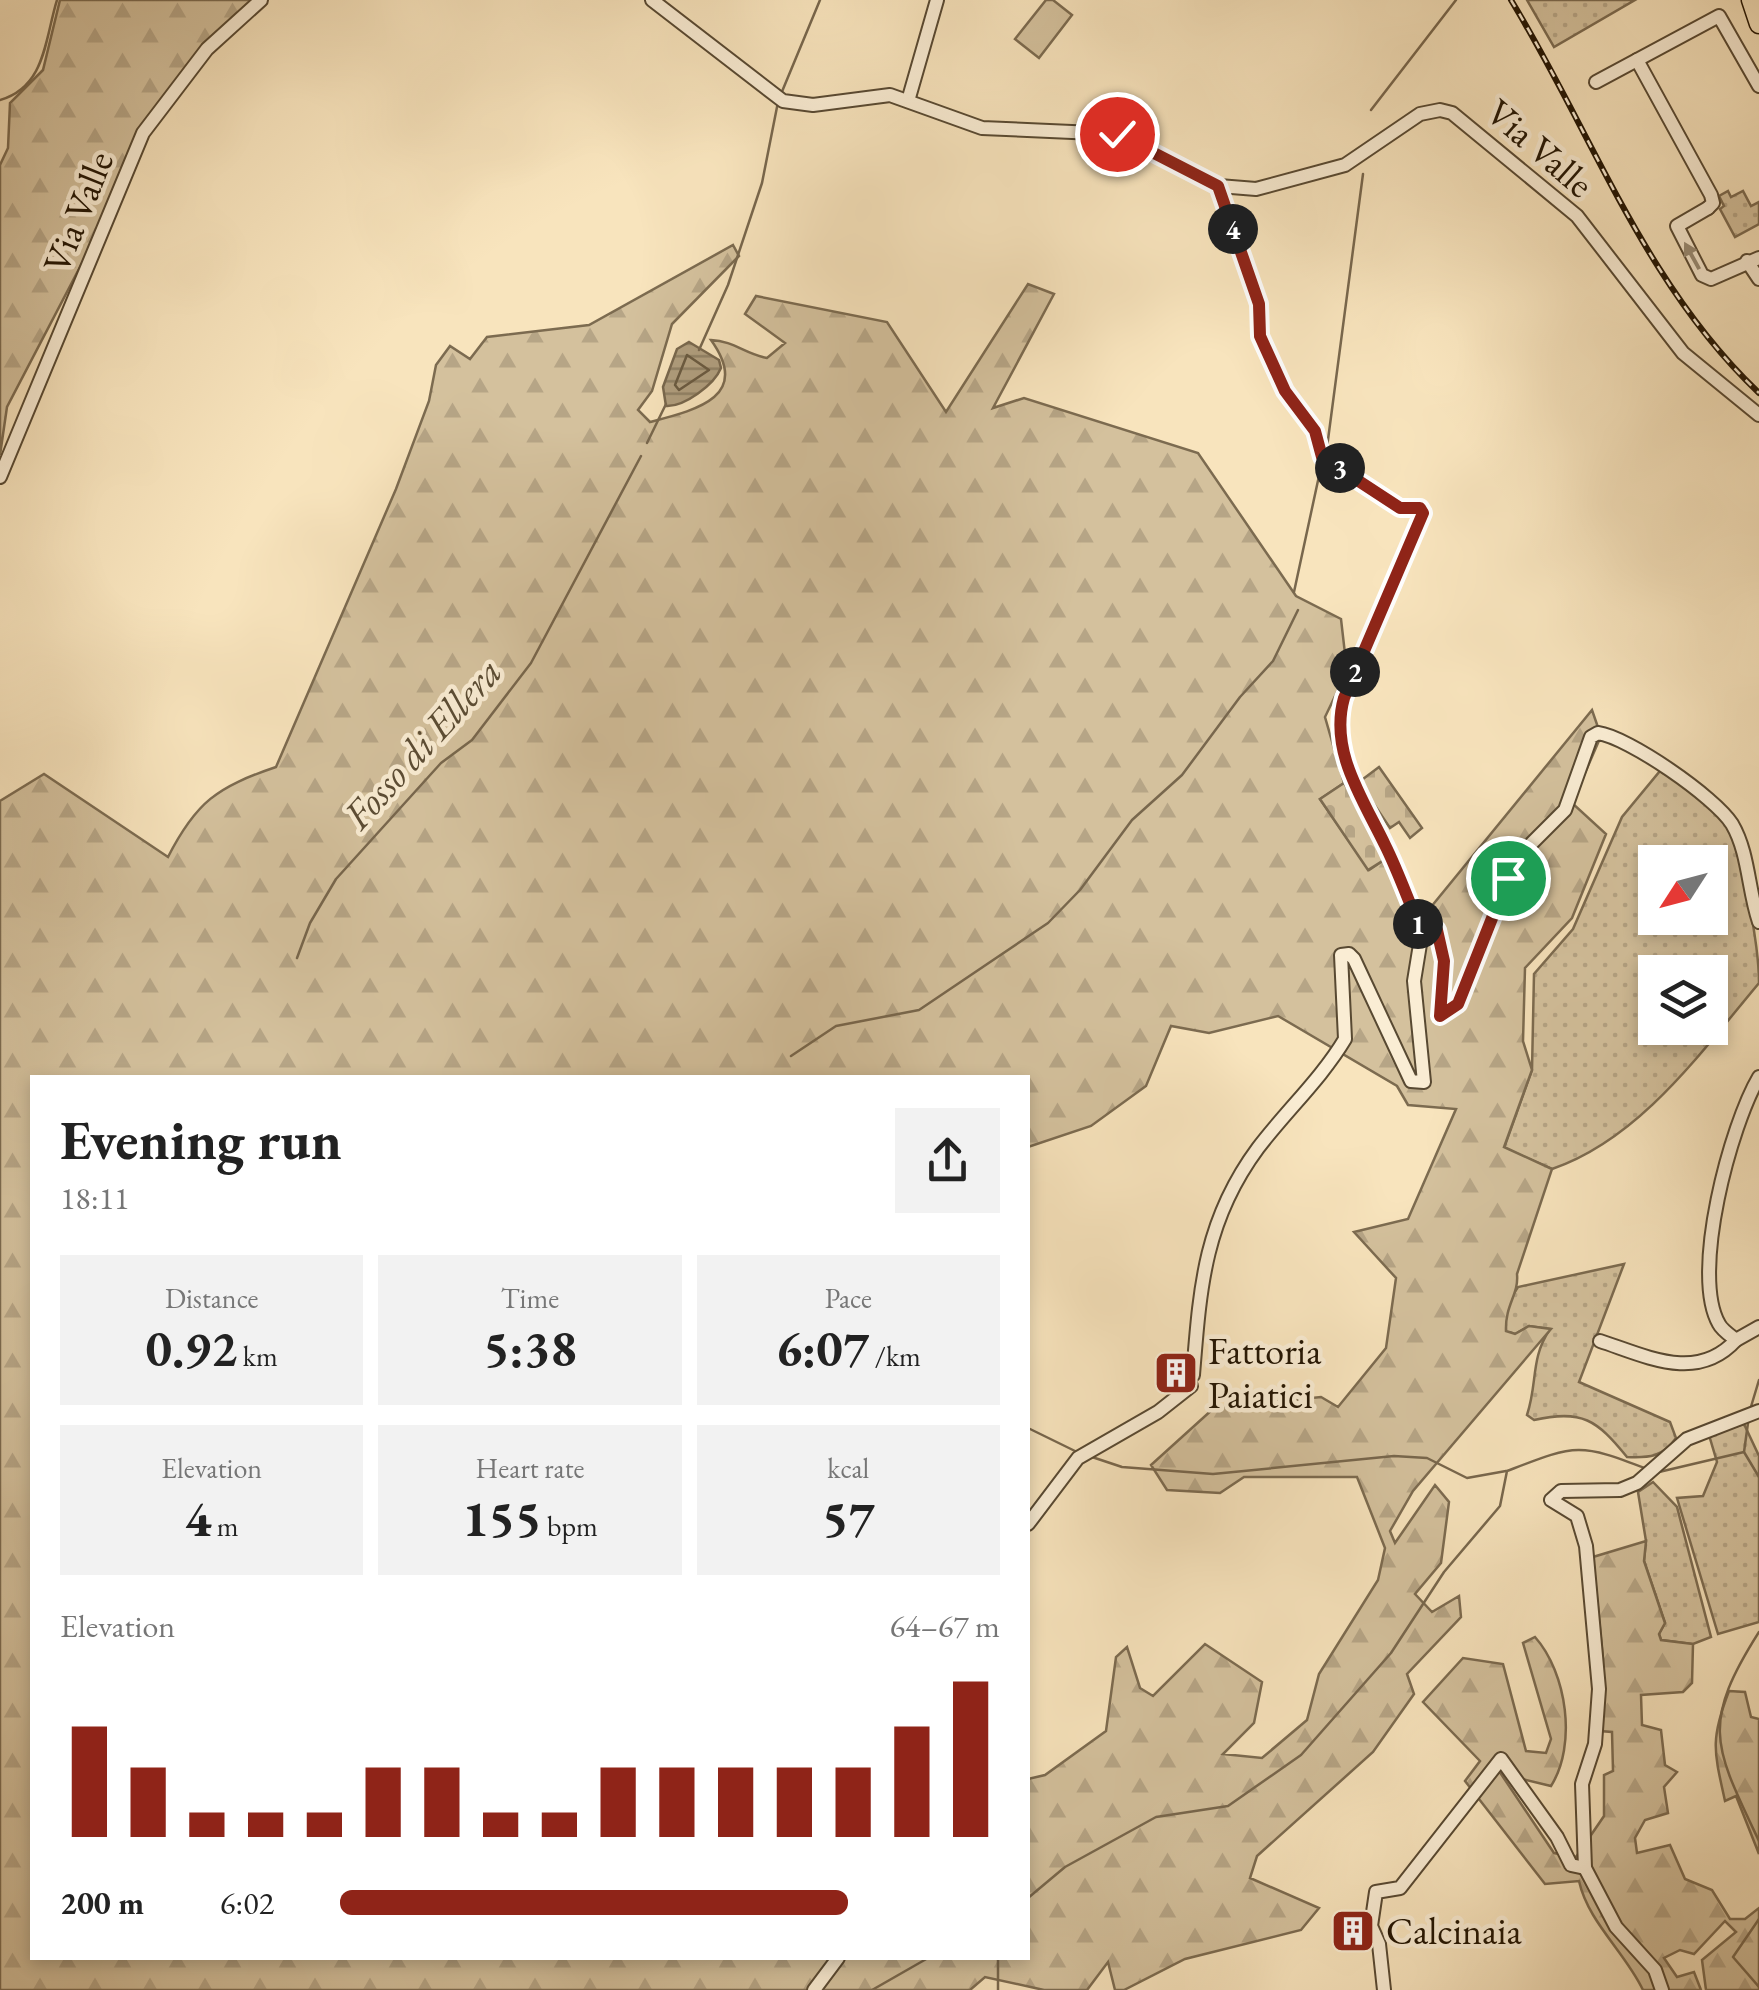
<!DOCTYPE html>
<html lang="en">
<head>
<meta charset="utf-8">
<style>
  :root { --surface:#fff; --page:#f2f2f2; --text:#222; --muted:#767676; --accent:#8f2418 }
  body { margin:0; font-family:"EB Garamond",serif; background:var(--page); color:var(--text); height:100vh; display:flex; flex-direction:column; font-size:38px; white-space:nowrap }
  * { box-sizing:border-box; margin:0 }
  p { font-size:32px; color:var(--muted) }
  .icon { flex:none; width:55px; height:55px; fill:none; stroke:currentColor; stroke-width:2; stroke-linecap:round; stroke-linejoin:round }
  .map { position:relative; flex:1; overflow:hidden }
  .sheet { position:absolute; left:30px; top:1075px; width:1000px; height:885px; display:flex; flex-direction:column; background:var(--surface); border-radius:0px; box-shadow:0 5px 15px #0003 }
  .sheet>* { flex:none }
  .needle { width:65px; rotate:234deg }
  .controls { position:absolute; left:1638px; top:845px; display:grid; gap:20px }
  .controls a { display:grid; place-items:center; width:90px; height:90px; border-radius:0px; background:var(--surface); box-shadow:0 5px 15px #0003; font-size:50px }
  .pin { position:absolute; display:grid; place-items:center; width:85px; height:85px; color:#fff; margin:-42px; border:5px solid #fff; border-radius:50%; box-shadow:0 2px 10px #0007 }
  .km { position:absolute; width:50px; height:50px; margin:-25px; border-radius:50%; background:#222; color:#fff; font-size:28px; line-height:50px; text-align:center }
  .round { display:grid; place-items:center; flex:none; width:105px; height:105px; border-radius:0px; background:var(--page) }
  .overview { display:flex; align-items:center; justify-content:space-between; height:170px; padding:0 30px }
  h1 { font-size:55px; font-weight:700; line-height:75px }
  .stats { display:grid; grid-template-columns:repeat(3,1fr); gap:15px; height:170px; padding:10px 30px }
  .stats div { display:grid; align-content:center; border-radius:0px; background:var(--page); text-align:center }
  .stats b { font-size:50px; font-weight:700 }
  .stats small { font-size:28px; font-weight:400 }
  .stats p { font-size:28px }
  .chart { height:280px; padding:20px 30px }
  .chart p { display:flex; justify-content:space-between }
  .chart svg { width:100%; height:180px; margin-top:10px; stroke:var(--accent); stroke-width:6 }
  ul { padding:0 30px; list-style:none; font-size:32px }
  li { display:grid; grid-template-columns:160px 120px 1fr; align-items:center; height:75px }
  li i { height:25px; border-radius:12px; background:var(--accent) }
  .map>svg:first-child { display:block }
  .grass { fill:url(#grass-dots); stroke:#7c6b50; stroke-width:2.5; fill-rule:evenodd }
  .forest { fill:url(#forest-firs); stroke:#7c6b50; stroke-width:2.5; fill-rule:evenodd }
  .cemetery { fill:url(#cemetery-stones); stroke:#7c6b50; stroke-width:2.5 }
  .garden { fill:#d4c19d; stroke:#7c6b50; stroke-width:2.5 }
  .water { fill:url(#water-rules); stroke:#78674d; stroke-width:2.5 }
  .lines { fill:none; stroke-linecap:round; stroke-linejoin:round }
  .shore { stroke:#6a5a40; stroke-width:2.5 }
  .stream { stroke:#78674d; stroke-width:2.5 }
  .minor-casing { stroke:#584932; stroke-width:16 }
  .major-casing { stroke:#231503; stroke-width:21 }
  .minor { stroke:#faedd4; stroke-width:12 }
  .major { stroke:#f8e4bd; stroke-width:18 }
  .rail-casing { stroke:#231503; stroke-width:6 }
  .rail { stroke:#faedd4; stroke-width:2.5; stroke-dasharray:8; stroke-linecap:butt }
  .oneway { fill:#998c76 }
  .route-casing { stroke:#fff; stroke-width:20 }
  .route { stroke:#8f2418; stroke-width:12 }
  .labels { text-anchor:middle; stroke-width:9; stroke-linejoin:round; paint-order:stroke }
  .street-label { font-size:38px; fill:#231503; stroke:#faedd4 }
  .poi-label { font-size:38px; fill:#231503; stroke:#faedd4; text-anchor:start }
  .water-label { font-size:40px; font-style:italic; fill:#5b4c34; stroke:#faedd4 }
</style>
</head>
<body>
<div class="map">
<svg width="1759" height="1990" viewBox="0 0 1759 1990">
  <defs>
    <pattern id="grass-dots" width="8" height="8" patternUnits="userSpaceOnUse" patternTransform="scale(2.5)"><rect width="8" height="8" fill="#d4c19d"/><path d="M2 2h.1M6 6h.1" fill="none" stroke="#b6a586" stroke-width="1.8" stroke-linecap="round"/></pattern>
    <pattern id="forest-firs" width="22" height="20" patternUnits="userSpaceOnUse" patternTransform="scale(2.5)"><rect width="22" height="20" fill="#d4c19d"/><path d="M5 1l3.5 6h-7zM16 11l3.5 6h-7z" fill="#b6a586"/></pattern>
    <pattern id="cemetery-stones" width="16" height="16" patternUnits="userSpaceOnUse" patternTransform="scale(2.5)"><rect width="16" height="16" fill="#d4c19d"/><path d="M2 7V4a2 2 0 0 1 4 0v3zM10 15v-3a2 2 0 0 1 4 0v3z" fill="#b6a586"/></pattern>
    <pattern id="water-rules" width="6" height="5" patternUnits="userSpaceOnUse" patternTransform="scale(2.5)"><rect width="6" height="5" fill="#b09e7e"/><path d="M0 2.5h6" fill="none" stroke="#8f8065"/></pattern>
  </defs>
  <rect width="100%" height="100%" fill="#f8e4bd"/>
  <filter id="stains"><feTurbulence type="fractalNoise" baseFrequency=".002" numOctaves="4"/><feColorMatrix values="0 0 0 0 .2 0 0 0 0 .09 0 0 0 0 .02 0 0 0 .5 -.17"/></filter>
  <radialGradient id="worn" r=".72"><stop offset=".6" stop-color="#630" stop-opacity="0"/><stop offset="1" stop-color="#630" stop-opacity=".3"/></radialGradient>
  <g class="grass">
    <polygon points="1527,0 1635,0 1554,47"/>
    <polygon points="1728,191 1731,197 1743,191 1751,206 1759,202 1759,224 1735,237 1720,209 1724,206 1719,196"/>
    <path d="M1660 771C1681 784 1706 799 1722 818 1742 844 1759 949 1759 983 1701 1052 1640 1139 1552 1169L1504 1148 1532 1070 1534 974 1573 929 1622 817ZM1655 862H1710V918H1655ZM1655 972H1710V1028H1655Z"/>
    <path d="M1624 1264 1579 1382 1670 1422 1676 1438C1663 1457 1649 1458 1627 1457 1597 1420 1582 1409 1534 1420L1527 1415C1538 1382 1530 1359 1550 1329L1529 1326 1515 1334 1506 1331 1505 1307 1518 1287Z"/>
    <polygon points="1744,1424 1759,1456 1759,1622 1718,1634 1677,1498 1703,1496 1717,1462 1709,1435"/>
    <polygon points="1653,1482 1677,1507 1711,1637 1693,1644 1661,1640 1659,1634 1665,1623 1644,1561 1646,1541 1638,1492"/>
  </g>
  <g class="forest">
    <polygon points="60,0 256,0 176,83 7,407 0,455 0,165 8,148 10,103 43,70"/>
    <path d="M733 245 739 256 672 324 652 391 638 410 650 422C696 410 752 397 711 340 734 341 745 354 767 358L785 343 745 314 756 296 887 322 946 412 1028 284 1054 294 993 408 1024 398 1198 453 1296 596 1341 619 1347 671 1325 717 1344 783 1320 799 1369 870 1387 858 1416 943 1422 947 1429 938 1441 935 1443 927 1422 918 1592 710 1601 736 1572 803 1606 834 1572 918 1525 968 1523 1041 1532 1070 1504 1147 1552 1169 1517 1274C1519 1295 1505 1304 1506 1331L1515 1334 1529 1326 1551 1329 1413 1491 1390 1531 1395 1543 1435 1485 1449 1502 1441 1563 1415 1594 1432 1612 1459 1596 1461 1617 1407 1674 1414 1694 1373 1752 1257 1856 1250 1878 1319 1908 1301 1930 1185 1959 1124 1990H1115L1108 1962 1087 1990H1044L985 1977 970 1990H0V801L44 774 168 857C196 802 217 787 276 767L396 489 429 401 436 365 450 346 470 359 487 337 589 325ZM1278 1016 1397 1086 1408 1105 1456 1109 1408 1219 1354 1232 1396 1278 1386 1348 1338 1407 1321 1397 1214 1408 1151 1465 1167 1490 1220 1493 1244 1477H1357L1385 1548 1378 1580 1319 1674 1307 1720 1262 1758 1223 1754 1254 1723 1262 1682 1205 1644 1153 1696 1140 1688 1127 1647 1116 1657 1106 1731 1045 1775 1028 1779V1958H32V1078H1028V1147L1091 1126 1146 1086 1171 1026 1209 1033Z"/>
    <path d="M1646 1541 1644 1561 1665 1623 1659 1634 1661 1640 1693 1644 1692 1683 1683 1692 1641 1695 1642 1725 1661 1730 1665 1765 1677 1772 1664 1787 1668 1813 1645 1820 1635 1838 1637 1853 1670 1845 1685 1879 1712 1890 1730 1919H1745L1759 1908V1990H1706L1702 1960 1736 1932 1725 1921 1694 1954 1680 1950 1664 1958 1677 1977 1694 1972 1701 1990H1643C1625 1952 1588 1922 1579 1881L1545 1884 1465 1781 1480 1761 1423 1702 1463 1658 1503 1664 1526 1751 1546 1753 1551 1739 1523 1643 1535 1637C1567 1673 1577 1745 1551 1786L1501 1774 1554 1853 1576 1857 1604 1816V1775L1613 1771 1612 1732 1600 1731 1603 1659 1593 1557Z"/>
    <path d="M1729 1691 1745 1692 1751 1717 1759 1719V1854L1736 1796 1725 1801C1714 1751 1710 1740 1729 1691Z"/>
  </g>
  <g class="cemetery">
    <polygon points="1379,767 1422,828 1410,838 1399,822 1390,828 1359,782"/>
    <polygon points="1344,783 1381,841 1387,858 1368,870 1320,799"/>
  </g>
  <polygon class="garden" points="1046,0 1053,0 1072,15 1039,58 1015,39"/>
  <path class="water" d="M689 342 719 360 721 368C714 385 684 407 666 406L663 387 677 349Z"/>
  <g class="lines">
    <polygon class="shore" points="687,355 709,370 679,390 675,385"/>
    <g class="stream">
      <polyline points="781,94 820,0"/>
      <path d="M0 100C46 87 45 38 57 0"/>
      <polyline points="1371,110 1456,0"/>
      <polyline points="699,350 728,285 762,183 778,102"/>
      <polyline points="647,443 666,404"/>
      <polyline points="1326,455 1363,174"/>
      <polyline points="1294,592 1322,462"/>
      <polyline points="297,958 310,923 336,879 441,763 472,740 531,663 641,456"/>
      <polyline points="791,1056 836,1026 919,1010 1048,923 1080,890 1132,820 1182,775 1240,697 1273,661 1298,610"/>
      <polyline points="1750,1410 1759,1380"/>
      <polyline points="1748,1423 1744,1452 1759,1477"/>
      <polyline points="1028,1428 1075,1451"/>
      <polyline points="1092,1457 1122,1467 1213,1474 1394,1456 1427,1458 1467,1478 1506,1471"/>
      <polyline points="1659,1472 1744,1452"/>
      <path d="M1759 1632C1700 1725 1714 1746 1759 1841"/>
      <path d="M1028 1898 1065 1867 1156 1817 1228 1806 1301 1755 1391 1653 1444 1572 1500 1506 1507 1471C1575 1445 1578 1442 1647 1469"/>
      <polyline points="1759,1919 1733,1957 1759,1987"/>
      <polyline points="872,1990 928,1958"/>
      <polyline points="998,1990 998,1958"/>
    </g>
    <defs>
      <g id="minor">
        <polyline points="652,0 783,101 813,105 890,95 982,128 1117,134 1219,186 1256,189 1345,165 1420,114 1440,110 1452,113 1577,216 1683,353 1759,415"/>
        <polyline points="1596,82 1637,60"/>
        <polyline points="908,101 937,0"/>
        <path d="M1219 186 1259 303V336L1285 391 1315 431 1322 457 1400 508H1420L1423 513 1344 698C1329 751 1363 799 1385 845 1399 873 1409 903 1422 932"/>
        <polyline points="1708,208 1713,203 1711,195 1637,60 1719,16 1759,86"/>
        <polyline points="1708,208 1677,226 1702,275 1711,279 1759,258"/>
        <polyline points="1747,261 1759,279"/>
        <polyline points="0,477 143,133 207,49 261,0"/>
        <path d="M1422 932 1437 931 1444 961 1440 1016 1458 1004 1508 878 1532 843 1565 810 1591 737 1598 733C1628 737 1715 797 1732 824 1749 853 1748 890 1759 922"/>
        <path d="M1759 1077C1731 1124 1690 1274 1719 1324 1722 1330 1731 1336 1736 1340L1759 1327"/>
        <path d="M1600 1341C1646 1356 1697 1383 1736 1340"/>
        <path d="M1193 1375C1200 1288 1204 1221 1258 1148 1286 1111 1321 1079 1345 1039L1341 955 1349 954 1354 959 1411 1081 1424 1082 1414 981 1422 932"/>
        <polyline points="1028,1524 1078,1458 1158,1412 1191,1386"/>
        <polyline points="814,1990 838,1958"/>
        <polyline points="1384,1990 1379,1944 1371,1926 1376,1892 1400,1888 1501,1759 1557,1837 1571,1865 1585,1868"/>
        <polyline points="1662,1990 1655,1970 1616,1927 1585,1868 1582,1784 1595,1744 1599,1689 1586,1546 1577,1516 1551,1500 1561,1491 1620,1490 1637,1483 1687,1439 1759,1411"/>
      </g>
      <polyline id="major" points="1751,0 1759,24"/>
    </defs>
    <use href="#minor" class="minor-casing"/>
    <use href="#major" class="major-casing"/>
    <use href="#minor" class="minor"/>
    <use href="#major" class="major"/>
    <defs>
      <path id="rail" d="M1511 0C1592 133 1644 284 1759 393"/>
    </defs>
    <use href="#rail" class="rail-casing"/>
    <use href="#rail" class="rail"/>
  </g>
  <defs><path id="oneway-solid" d="M-6-.8H1V-3.2L6.5 0L1 3.2V.8H-6Z" transform="scale(2.5)"/></defs>
  <use class="oneway" href="#oneway-solid" transform="translate(1692 256) rotate(-119)"/>
  <g class="lines">
    <defs>
      <path id="route" d="M1117 134 1218 186 1259 304 1260 336 1285 391 1315 431 1322 457 1400 508H1420L1423 513 1344 698C1329 751 1363 799 1385 845 1399 873 1409 903 1422 932L1437 930 1444 961 1440 1016 1458 1004 1508 878"/>
    </defs>
    <use href="#route" class="route-casing"/>
    <use href="#route" class="route"/>
  </g>
  <defs>
    <symbol id="building-square" viewBox="-11 -11 22 22"><rect x="-9" y="-9" width="18" height="18" rx="4" fill="#8f2418" stroke="#faedd4"/><path d="M-4-6H4V6H1V3H-1V6H-4ZM-2.5-4.3h1.7v1.8h-1.7ZM.8-4.3h1.7v1.8H.8ZM-2.5-1h1.7V.8h-1.7ZM.8-1h1.7V.8H.8Z" fill="#fff"/></symbol>
  </defs>
  <g fill-rule="evenodd">
    <use href="#building-square" x="1151" y="1348" width="50" height="50"/>
    <use href="#building-square" x="1328" y="1906" width="50" height="50"/>
  </g>
  <g class="labels">
    <g class="street-label">
      <text transform="translate(1540 148) rotate(41)" y="13">Via Valle</text>
      <text transform="translate(78 212) rotate(-68)" y="13">Via Valle</text>
    </g>
    <g class="poi-label">
      <text x="1208" y="1364">Fattoria<tspan x="1208" dy="44">Paiatici</tspan></text>
      <text x="1386" y="1944">Calcinaia</text>
    </g>
    <g class="water-label">
      <text transform="translate(422 743) rotate(-48)" y="14">Fosso di Ellera</text>
    </g>
  </g>
  <rect width="100%" height="100%" filter="url(#stains)"/>
  <rect width="100%" height="100%" fill="url(#worn)"/>
</svg>
<div class="controls">
<a><svg class="needle" viewBox="-14 -14 28 28"><path d="M0-13l5 13h-10z" fill="#e53935"/><path d="M0 13l5-13h-10z" fill="#767676"/></svg></a>
<a><svg class="icon" aria-label="layers" viewBox="0 0 24 24"><path d="M12 4l9 5-9 5-9-5zM3 14l9 5 9-5"/></svg></a>
</div>
<div class="pin" style="left:1508px;top:878px;background:#1e9e55"><svg class="icon" aria-label="arrive" viewBox="0 0 24 24"><path d="M6 21V4h12l-3 4 3 4H6"/></svg></div>
<div class="pin" style="left:1117px;top:134px;background:#d93025"><svg class="icon" aria-label="check" viewBox="0 0 24 24"><path d="M5 12l5 5 9-10"/></svg></div>
<b class="km" style="left:1418px;top:924px">1</b>
<b class="km" style="left:1355px;top:672px">2</b>
<b class="km" style="left:1340px;top:468px">3</b>
<b class="km" style="left:1233px;top:229px">4</b>
<section class="sheet">
<div class="overview"><div><h1>Evening run</h1><p>18:11</p></div><a class="round"><svg class="icon" aria-label="share" viewBox="0 0 24 24"><path d="M12 15V3M7 8l5-5 5 5M5 13v7h14v-7"/></svg></a></div>
<div class="stats">
<div><p>Distance</p><b>0.92<small> km</small></b></div>
<div><p>Time</p><b>5:38</b></div>
<div><p>Pace</p><b>6:07<small> /km</small></b></div>
</div>
<div class="stats">
<div><p>Elevation</p><b>4<small> m</small></b></div>
<div><p>Heart rate</p><b>155<small> bpm</small></b></div>
<div><p>kcal</p><b>57</b></div>
</div>
<div class="chart"><p><span>Elevation</span>64–67 m</p>
<svg viewBox="0 0 160 44" preserveAspectRatio="none"><path d="M5 44V17M15 44V27M25 44V38M35 44V38M45 44V38M55 44V27M65 44V27M75 44V38M85 44V38M95 44V27M105 44V27M115 44V27M125 44V27M135 44V27M145 44V17M155 44V6"/></svg>
</div>
<ul>
<li><b>200 m</b>6:02<i style="width:77%"></i></li>
</ul>
</section>
</div>
</body>
</html>
